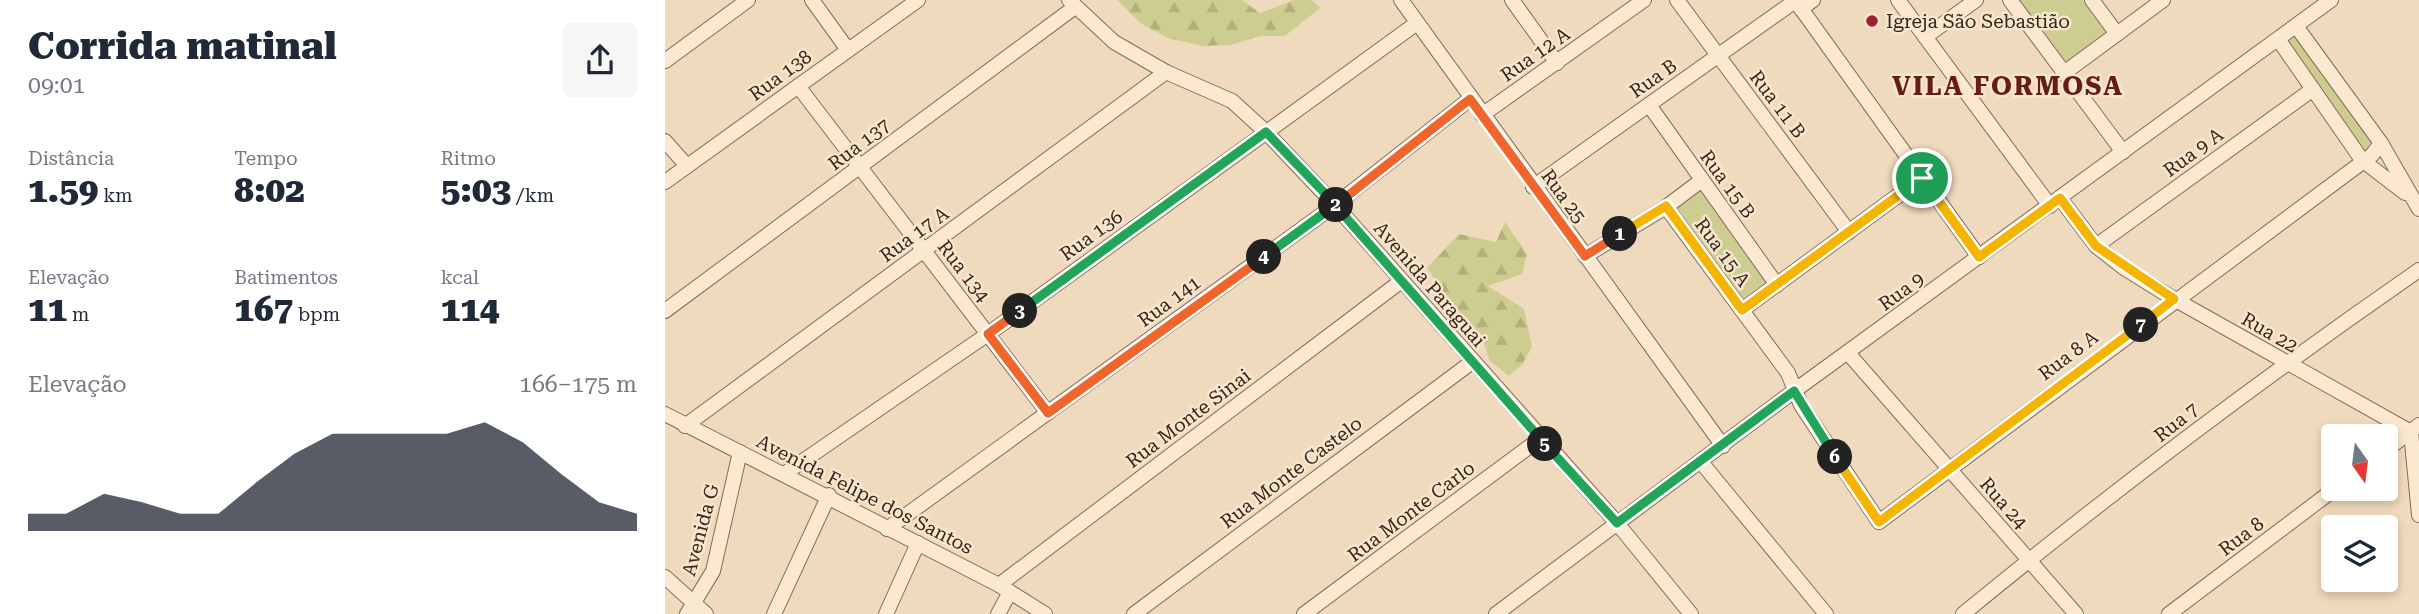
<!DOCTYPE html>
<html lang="pt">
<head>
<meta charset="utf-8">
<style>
  :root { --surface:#fff; --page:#f6f6f7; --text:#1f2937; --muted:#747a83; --accent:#111827 }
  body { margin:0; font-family:"Roboto Serif",serif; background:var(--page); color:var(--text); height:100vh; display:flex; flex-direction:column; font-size:26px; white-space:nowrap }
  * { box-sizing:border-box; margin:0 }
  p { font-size:23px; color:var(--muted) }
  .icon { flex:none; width:38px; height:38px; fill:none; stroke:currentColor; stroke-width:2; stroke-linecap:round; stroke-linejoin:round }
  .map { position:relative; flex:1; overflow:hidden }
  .panel { display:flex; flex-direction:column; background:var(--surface); width:665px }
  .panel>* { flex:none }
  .needle { width:46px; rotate:166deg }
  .controls { position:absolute; left:1656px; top:424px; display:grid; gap:14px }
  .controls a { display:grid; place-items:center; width:77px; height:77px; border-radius:7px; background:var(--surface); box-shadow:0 4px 10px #0003; font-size:35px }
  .pin { position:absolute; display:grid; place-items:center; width:60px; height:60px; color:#fff; margin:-30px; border:4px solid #fff; border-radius:50%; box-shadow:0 2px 7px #0007 }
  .km { position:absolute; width:35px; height:35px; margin:-18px; border-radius:50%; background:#222; color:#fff; font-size:19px; line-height:35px; text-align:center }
  .round { display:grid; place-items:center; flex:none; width:74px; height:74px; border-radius:7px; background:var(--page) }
  .head { display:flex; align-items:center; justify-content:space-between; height:119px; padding:0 28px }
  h1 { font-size:38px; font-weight:800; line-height:52px }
  .stats { display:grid; grid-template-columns:repeat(3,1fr); gap:10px; height:119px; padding:7px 28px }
  .stats div { display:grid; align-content:center }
  .stats b { font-size:35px; font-weight:800 }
  .stats small { font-size:19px; font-weight:400 }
  .stats p { font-size:19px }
  .chart { height:196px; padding:14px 28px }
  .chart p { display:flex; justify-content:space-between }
  .chart svg { width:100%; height:126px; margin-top:7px; fill:var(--accent); opacity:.7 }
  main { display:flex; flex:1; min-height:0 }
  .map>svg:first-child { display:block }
  .green { fill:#cecd91 }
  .forest { fill:url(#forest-firs) }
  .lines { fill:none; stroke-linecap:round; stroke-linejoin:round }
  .minor-casing { stroke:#896955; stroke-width:16 }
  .minor { stroke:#fbe8d1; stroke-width:14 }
  .split-1-casing { stroke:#fff; stroke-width:14 }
  .split-2-casing { stroke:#fff; stroke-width:14 }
  .split-3-casing { stroke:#fff; stroke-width:14 }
  .split-4-casing { stroke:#fff; stroke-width:14 }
  .split-5-casing { stroke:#fff; stroke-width:14 }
  .split-6-casing { stroke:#fff; stroke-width:14 }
  .split-7-casing { stroke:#fff; stroke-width:14 }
  .split-8-casing { stroke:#fff; stroke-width:14 }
  .split-1 { stroke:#f5b400; stroke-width:9 }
  .split-2 { stroke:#f0652b; stroke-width:9 }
  .split-3 { stroke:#22a559; stroke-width:9 }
  .split-4 { stroke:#f0652b; stroke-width:9 }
  .split-5 { stroke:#22a559; stroke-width:9 }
  .split-6 { stroke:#22a559; stroke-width:9 }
  .split-7 { stroke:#f5b400; stroke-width:9 }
  .split-8 { stroke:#f5b400; stroke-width:9 }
  .poi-dot { fill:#9b2234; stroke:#f7e5cd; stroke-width:2.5 }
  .labels { text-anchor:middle; stroke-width:5; stroke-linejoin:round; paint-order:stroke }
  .poi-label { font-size:19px; fill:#37251b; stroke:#f7e5cd; text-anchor:start }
  .street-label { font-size:19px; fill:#37251b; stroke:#f7e5cd }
  .district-label { font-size:26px; font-weight:bold; letter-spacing:2px; fill:#661d18; stroke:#f7e5cd }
</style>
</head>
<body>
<main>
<section class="panel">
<div class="head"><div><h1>Corrida matinal</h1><p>09:01</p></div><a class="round"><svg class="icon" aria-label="share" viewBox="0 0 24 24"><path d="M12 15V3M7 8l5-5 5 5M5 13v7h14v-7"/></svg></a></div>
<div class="stats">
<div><p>Distância</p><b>1.59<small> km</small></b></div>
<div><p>Tempo</p><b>8:02</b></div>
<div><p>Ritmo</p><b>5:03<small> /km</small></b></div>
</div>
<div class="stats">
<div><p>Elevação</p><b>11<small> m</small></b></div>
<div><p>Batimentos</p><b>167<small> bpm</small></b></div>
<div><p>kcal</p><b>114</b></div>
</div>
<div class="chart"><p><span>Elevação</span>166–175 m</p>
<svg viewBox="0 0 160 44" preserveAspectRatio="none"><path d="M0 44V38L10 38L20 31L30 34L40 38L50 38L60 27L70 17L80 10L90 10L100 10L110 10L120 6L130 13L140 24L150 34L160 38V44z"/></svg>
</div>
</section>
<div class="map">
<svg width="1754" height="614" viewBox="0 0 1754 614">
  <defs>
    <pattern id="forest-firs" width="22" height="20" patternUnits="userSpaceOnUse" patternTransform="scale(1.75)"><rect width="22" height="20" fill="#cecd91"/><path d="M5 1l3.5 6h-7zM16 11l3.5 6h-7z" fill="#b2b07c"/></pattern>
  </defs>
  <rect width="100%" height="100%" fill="#f0dabd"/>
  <g class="green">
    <polygon points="1353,0 1418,0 1442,32 1400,63"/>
    <polygon points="1631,32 1711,144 1708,152 1698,153 1618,40"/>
    <polygon points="1036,189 1103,281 1076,300 1010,208"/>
  </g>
  <g class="forest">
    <polygon points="452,0 577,0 595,13 629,0 647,0 655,8 620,36 595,36 566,45 538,46 503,38 475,23"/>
    <polygon points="840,222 862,254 857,274 823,286 859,309 867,347 857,365 844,376 825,361 816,334 796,317 762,268 794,234 831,242"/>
  </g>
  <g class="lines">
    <defs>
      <g id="minor">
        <polyline points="147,0 183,50"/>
        <polyline points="404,0 449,42 501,72 567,101 601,132 670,205 952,523 1026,614"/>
        <polyline points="736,0 1058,446"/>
        <polyline points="847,0 892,63"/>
        <polyline points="1012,0 1184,232"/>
        <polyline points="1130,0 1314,257"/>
        <polyline points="1233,0 1385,206"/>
        <polyline points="1345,0 1458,152"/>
        <polyline points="1427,0 1452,34"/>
        <polyline points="1136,9 1148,0"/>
        <polyline points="1631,26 1716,143 1754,209"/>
        <polyline points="1260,37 1311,0"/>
        <polyline points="1613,39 1697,160 1740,193"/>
        <polyline points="0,61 83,0"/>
        <polyline points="1399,73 1498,0"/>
        <polyline points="133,86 383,413"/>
        <polyline points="984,105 1112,285"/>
        <polyline points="817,115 979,0"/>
        <polyline points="0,141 22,166"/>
        <polyline points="0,182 253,0"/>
        <polyline points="868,187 1130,1"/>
        <polyline points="1395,198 1431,246 1459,268 1509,299 1746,432"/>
        <polyline points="1001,207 1123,373 1136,405 1214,522 1707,155 1716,143"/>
        <polyline points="1431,246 1648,89"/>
        <polyline points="920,256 1001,207 1037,180"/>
        <polyline points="1077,310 1257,178"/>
        <polyline points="0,311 410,7"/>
        <polyline points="1183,353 1411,614"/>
        <polyline points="0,414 334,585 380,614"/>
        <polyline points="20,426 501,72"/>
        <polyline points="1746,432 1754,515"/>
        <polyline points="1720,451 1754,425"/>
        <polyline points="1036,462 1161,614"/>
        <polyline points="119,474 323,334 752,23"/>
        <polyline points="222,529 670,205 805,99"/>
        <polyline points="0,577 41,614"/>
        <polyline points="334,585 735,282"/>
        <polyline points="22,614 48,571 75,452"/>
        <polyline points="109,614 164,495"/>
        <polyline points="221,614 253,543"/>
        <polyline points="333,614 345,592"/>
        <polyline points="469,614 807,362"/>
        <polyline points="639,614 876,438"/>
        <polyline points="831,614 1129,391 1666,0"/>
        <path d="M1298 614C1445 493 1598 378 1754 270"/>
        <polyline points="1504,614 1671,488"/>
      </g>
    </defs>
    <use href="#minor" class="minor-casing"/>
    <use href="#minor" class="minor"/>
  </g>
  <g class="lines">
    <defs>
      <polyline id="split-1" points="955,234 1001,206 1077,310 1257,178"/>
      <polyline id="split-2" points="671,205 805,99 920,256 955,234"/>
      <polyline id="split-3" points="355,311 601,132 671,205"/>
      <polyline id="split-4" points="355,311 323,334 383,413 599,257"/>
      <polyline id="split-5" points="599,257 670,205 880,444"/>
      <polyline id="split-6" points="880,444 952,523 1129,391 1170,457"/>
      <polyline id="split-7" points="1170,457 1214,522 1476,325"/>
      <polyline id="split-8" points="1257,178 1314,257 1395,198 1431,246 1509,299 1476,325"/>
    </defs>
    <use href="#split-1" class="split-1-casing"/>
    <use href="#split-2" class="split-2-casing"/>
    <use href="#split-3" class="split-3-casing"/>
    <use href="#split-4" class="split-4-casing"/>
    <use href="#split-5" class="split-5-casing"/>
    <use href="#split-6" class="split-6-casing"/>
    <use href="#split-7" class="split-7-casing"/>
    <use href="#split-8" class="split-8-casing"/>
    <use href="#split-1" class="split-1"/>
    <use href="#split-2" class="split-2"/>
    <use href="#split-3" class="split-3"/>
    <use href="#split-4" class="split-4"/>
    <use href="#split-5" class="split-5"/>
    <use href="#split-6" class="split-6"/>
    <use href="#split-7" class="split-7"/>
    <use href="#split-8" class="split-8"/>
  </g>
  <circle class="poi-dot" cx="1207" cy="21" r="7"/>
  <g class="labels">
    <g class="poi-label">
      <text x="1221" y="28">Igreja São Sebastião</text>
    </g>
    <g class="street-label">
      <text transform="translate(870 54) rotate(-35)" y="7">Rua 12 A</text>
      <text transform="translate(115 75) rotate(-36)" y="7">Rua 138</text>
      <text transform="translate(988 78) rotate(-35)" y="7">Rua B</text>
      <text transform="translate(1113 104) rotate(53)" y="7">Rua 11 B</text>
      <text transform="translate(194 144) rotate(-37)" y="7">Rua 137</text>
      <text transform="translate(1528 152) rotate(-36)" y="7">Rua 9 A</text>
      <text transform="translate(1063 184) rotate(54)" y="7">Rua 15 B</text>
      <text transform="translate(899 196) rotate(54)" y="7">Rua 25</text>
      <text transform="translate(249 234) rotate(-36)" y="7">Rua 17 A</text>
      <text transform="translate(426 235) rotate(-36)" y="7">Rua 136</text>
      <text transform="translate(1058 252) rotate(54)" y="7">Rua 15 A</text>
      <text transform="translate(299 271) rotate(53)" y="7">Rua 134</text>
      <text transform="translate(765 284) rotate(49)" y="7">Avenida Paraguai</text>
      <text transform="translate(1236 291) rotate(-36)" y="7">Rua 9</text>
      <text transform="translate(504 301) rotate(-36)" y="7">Rua 141</text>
      <text transform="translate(1605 332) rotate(30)" y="7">Rua 22</text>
      <text transform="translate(1403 355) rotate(-37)" y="7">Rua 8 A</text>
      <text transform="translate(523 418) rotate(-37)" y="7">Rua Monte Sinai</text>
      <text transform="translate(1511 422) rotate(-38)" y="7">Rua 7</text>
      <text transform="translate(626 472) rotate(-37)" y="7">Rua Monte Castelo</text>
      <text transform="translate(200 494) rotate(27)" y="7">Avenida Felipe dos Santos</text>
      <text transform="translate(1339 503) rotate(49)" y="7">Rua 24</text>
      <text transform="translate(746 511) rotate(-37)" y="7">Rua Monte Carlo</text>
      <text transform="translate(35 530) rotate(-75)" y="7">Avenida G</text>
      <text transform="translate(1576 536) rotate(-37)" y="7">Rua 8</text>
    </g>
    <g class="district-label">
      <text x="1343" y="95">VILA FORMOSA</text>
    </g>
  </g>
</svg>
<div class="controls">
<a><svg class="needle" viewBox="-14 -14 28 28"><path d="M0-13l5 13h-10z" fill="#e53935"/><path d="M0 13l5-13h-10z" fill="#747a83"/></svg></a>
<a><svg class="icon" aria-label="layers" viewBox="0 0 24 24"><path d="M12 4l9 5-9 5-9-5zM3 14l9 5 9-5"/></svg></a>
</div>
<div class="pin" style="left:1257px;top:178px;background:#1e9e55"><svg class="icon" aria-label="arrive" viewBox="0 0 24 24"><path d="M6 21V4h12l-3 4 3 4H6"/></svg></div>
<b class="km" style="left:955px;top:234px">1</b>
<b class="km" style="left:671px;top:205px">2</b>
<b class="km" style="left:355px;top:311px">3</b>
<b class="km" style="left:599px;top:257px">4</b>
<b class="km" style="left:880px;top:444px">5</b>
<b class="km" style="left:1170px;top:457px">6</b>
<b class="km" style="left:1476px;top:325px">7</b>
</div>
</main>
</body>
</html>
